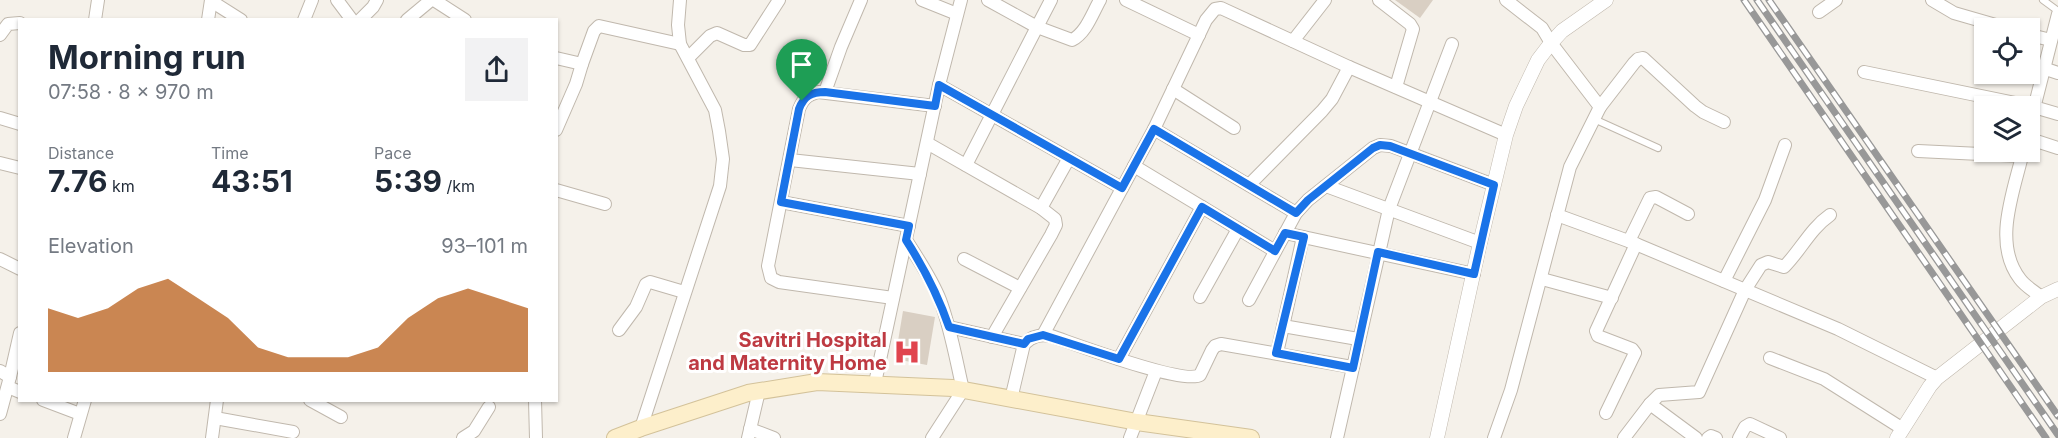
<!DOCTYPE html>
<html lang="en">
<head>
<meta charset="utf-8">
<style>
  :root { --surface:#fff; --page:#f2f2f3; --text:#1f2937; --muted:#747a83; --accent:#b45309 }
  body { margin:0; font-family:Inter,sans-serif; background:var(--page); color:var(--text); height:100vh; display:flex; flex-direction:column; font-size:22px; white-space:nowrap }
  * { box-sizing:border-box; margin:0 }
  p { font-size:20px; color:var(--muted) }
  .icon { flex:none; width:33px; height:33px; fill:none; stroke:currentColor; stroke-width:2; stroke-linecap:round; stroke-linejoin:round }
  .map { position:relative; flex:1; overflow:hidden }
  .sheet { position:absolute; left:18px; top:18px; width:540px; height:384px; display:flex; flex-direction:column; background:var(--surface); border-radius:0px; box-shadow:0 2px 4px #0004 }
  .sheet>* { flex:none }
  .fabs { position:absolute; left:1974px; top:18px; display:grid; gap:12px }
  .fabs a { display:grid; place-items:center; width:66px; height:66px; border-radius:0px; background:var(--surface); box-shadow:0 2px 4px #0004; font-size:30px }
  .pin { position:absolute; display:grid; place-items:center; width:51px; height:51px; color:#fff; margin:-62px -26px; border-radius:50% 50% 50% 0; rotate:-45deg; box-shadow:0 0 6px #0007 }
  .pin .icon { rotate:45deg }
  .round { display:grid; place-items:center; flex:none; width:63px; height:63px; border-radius:0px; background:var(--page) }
  .overview { display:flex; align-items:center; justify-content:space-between; height:102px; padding:0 30px }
  h1 { font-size:33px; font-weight:700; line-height:45px }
  .stats { display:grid; grid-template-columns:repeat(3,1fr); gap:9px; height:102px; padding:6px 30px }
  .stats div { display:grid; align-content:center }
  .stats b { font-size:30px; font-weight:700 }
  .stats small { font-size:16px; font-weight:400 }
  .stats p { font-size:16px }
  .chart { height:168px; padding:12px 30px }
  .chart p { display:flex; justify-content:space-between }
  .chart svg { width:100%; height:108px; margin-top:6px; fill:var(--accent); opacity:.7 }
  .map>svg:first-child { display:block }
  .building { fill:#d9cfc3 }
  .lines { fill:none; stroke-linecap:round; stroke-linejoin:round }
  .service-casing { stroke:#c0b8ad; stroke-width:8 }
  .minor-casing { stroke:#c0b8ad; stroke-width:14 }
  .tertiary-casing { stroke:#c0b8ad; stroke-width:15 }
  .secondary-casing { stroke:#d3c29a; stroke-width:18 }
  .service { stroke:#fff; stroke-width:6 }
  .minor { stroke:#fff; stroke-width:12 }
  .tertiary { stroke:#fff; stroke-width:14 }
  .secondary { stroke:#fdefcb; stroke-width:16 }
  .rail-casing { stroke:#989898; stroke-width:7 }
  .rail { stroke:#fff; stroke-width:4.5; stroke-dasharray:14; stroke-linecap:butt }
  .route-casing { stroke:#fff; stroke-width:12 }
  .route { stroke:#1a73e8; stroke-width:8 }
  .labels { text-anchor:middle; stroke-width:6; stroke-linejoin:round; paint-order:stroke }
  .health-label { font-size:20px; font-weight:bold; fill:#be3a42; stroke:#fff; text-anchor:end }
</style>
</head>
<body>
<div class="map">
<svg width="2058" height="438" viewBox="0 0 2058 438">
  <rect width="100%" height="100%" fill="#f5f1ea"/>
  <g class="building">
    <polygon points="1395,0 1433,0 1420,18"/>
    <polygon points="903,311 935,317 927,365 895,359"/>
  </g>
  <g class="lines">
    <defs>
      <g id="service">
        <polyline points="2043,0 2058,11"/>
        <polyline points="1594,119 1658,148"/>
      </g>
      <g id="minor">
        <polyline points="337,0 352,20"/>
        <polyline points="434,0 465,20"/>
        <polyline points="922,0 957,14"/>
        <polyline points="988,0 1037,27 1051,0"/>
        <polyline points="1126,0 1199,35"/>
        <polyline points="1379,0 1410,24 1413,29 1396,87"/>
        <polyline points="1932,0 1954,13 2006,28"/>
        <polyline points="211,1 241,20"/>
        <polyline points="1819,12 1836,0"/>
        <polyline points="95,20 98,0"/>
        <polyline points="208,20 211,0"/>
        <polyline points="304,20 312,0"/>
        <polyline points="360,20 373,7 377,0"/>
        <polyline points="407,20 431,0"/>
        <polyline points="0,35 8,24 20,23"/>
        <polyline points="2030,35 2051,40"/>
        <polyline points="1293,41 1325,0"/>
        <polyline points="556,58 582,64 594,31 599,26 680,44"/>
        <polyline points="688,58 710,36 717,33 744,45 750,45 779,0"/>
        <polyline points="2043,68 2058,73"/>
        <polyline points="1864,72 2034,107 2058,114"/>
        <polyline points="939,85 1122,188"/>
        <polyline points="1173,89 1234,128"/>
        <polyline points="825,92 841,47 861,0"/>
        <polyline points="1600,107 1634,63 1638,59 1643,58 1695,106 1703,112 1724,122"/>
        <polyline points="0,118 20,124"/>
        <polyline points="2030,124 2058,14"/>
        <polyline points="1154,129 1296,213"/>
        <polyline points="556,130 576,84 582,64"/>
        <polyline points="2030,139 2058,148"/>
        <polyline points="927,143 1041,208 1055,219 1056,225 1051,235 992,337"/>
        <polyline points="1918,151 2022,156"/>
        <path d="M2023 152C2014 191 1992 243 2020 279 2025 286 2034 291 2041 297"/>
        <polyline points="790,160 920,174"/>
        <polyline points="0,163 20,168"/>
        <path d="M966 165 1037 27 1072 40C1086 33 1092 14 1100 0"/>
        <polyline points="1134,166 1275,251"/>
        <polyline points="1249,185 1322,111 1332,99 1349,67"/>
        <polyline points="1326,186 1480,243"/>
        <polyline points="556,190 605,204"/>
        <polyline points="781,202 909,226"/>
        <polyline points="1041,208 1069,158"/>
        <polyline points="1557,215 1631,242 1838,329 1937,378"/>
        <polyline points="1285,233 1474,274"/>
        <path d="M906 240C918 259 932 279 940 300 951 329 956 360 963 390L932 438"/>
        <polyline points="1629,241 1650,198 1656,197 1688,214"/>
        <polyline points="0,259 20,269"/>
        <polyline points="964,259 1020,288"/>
        <polyline points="1542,279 1612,298"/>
        <polyline points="1724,281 1765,200 1785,145"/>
        <polyline points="1200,297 1238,229"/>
        <path d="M893 298 779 282 771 278 768 266 799 109C803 99 807 95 818 92L935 106"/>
        <polyline points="1249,300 1296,213 1308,200 1373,148 1380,145 1391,146 1494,185"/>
        <polyline points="1283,326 1358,339"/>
        <path d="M949 327 1024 344C1032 336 1040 334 1051 336 1075 344 1183 385 1200 375L1212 350 1215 346 1221 344 1352 367"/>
        <polyline points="619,330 636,307 646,284 650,282 684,292"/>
        <polyline points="1043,335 1154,129 1206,20 1215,9 1221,8 1349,67 1506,135"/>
        <polyline points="1277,353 1303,237"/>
        <polyline points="1770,358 1824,379 1903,429"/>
        <polyline points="1119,359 1202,207"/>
        <polyline points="0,371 10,377 0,414"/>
        <polyline points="10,377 20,333"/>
        <polyline points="875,383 939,85 961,0"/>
        <polyline points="8,387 20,392"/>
        <polyline points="1011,399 1024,344"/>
        <polyline points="43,400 80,414"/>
        <polyline points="310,400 341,417"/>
        <polyline points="535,400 536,438"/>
        <polyline points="1650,404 1696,438"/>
        <polyline points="1606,413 1635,353 1632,349 1598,336 1596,331 1636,244"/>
        <polyline points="215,418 293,432"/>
        <polyline points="641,428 720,186 723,159 719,131 715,110 680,44 678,25 680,0"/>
        <polyline points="750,429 774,438"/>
        <polyline points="74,438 85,400"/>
        <polyline points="212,438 217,400"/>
        <polyline points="463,438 474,431 489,407"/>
        <polyline points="748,438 759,391"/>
        <polyline points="1130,438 1156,371"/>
        <polyline points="1337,438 1389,209 1452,44"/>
        <polyline points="1494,438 1511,390 1570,167 1600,107 1551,43 1542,28 1506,0"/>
        <path d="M1624 438 1650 404 1659 395 1699 392 1745 290 1761 265 1768 262 1784 267C1801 250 1810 229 1830 215"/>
        <polyline points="1708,438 1711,436 1716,438"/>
        <polyline points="1739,438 1745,427 1750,424 1780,438"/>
      </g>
      <g id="tertiary">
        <polyline points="1437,438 1480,243 1506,135 1516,106 1538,60 1551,43 1562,31 1606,0"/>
        <polyline points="1897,438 1930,386 1937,378 2041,297 2058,289"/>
      </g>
      <polyline id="secondary" points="615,438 641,428 748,393 817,382 953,388 1137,422 1251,438"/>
    </defs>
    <use href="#service" class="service-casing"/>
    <use href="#minor" class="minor-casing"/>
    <use href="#tertiary" class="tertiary-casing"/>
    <use href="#secondary" class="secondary-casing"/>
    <use href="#service" class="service"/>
    <use href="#minor" class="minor"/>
    <use href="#tertiary" class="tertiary"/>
    <use href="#secondary" class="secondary"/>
    <defs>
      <g id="rail">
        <polyline points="1744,0 2046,438"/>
        <polyline points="1757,0 2058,435"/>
        <polyline points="1769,0 2058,416"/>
      </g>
    </defs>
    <use href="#rail" class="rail-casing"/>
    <use href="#rail" class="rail"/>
  </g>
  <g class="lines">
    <defs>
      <path id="route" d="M939 85 1122 188 1154 129 1296 213 1308 200 1373 148 1380 145 1390 146 1494 185 1474 274 1378 252 1353 368 1276 353 1304 237 1285 233 1275 251 1202 207 1119 359 1043 335 1028 339 1024 344 949 327C938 295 924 268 906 240L909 226 781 202 799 109C804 96 811 92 825 92L935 106Z"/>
    </defs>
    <use href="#route" class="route-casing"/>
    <use href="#route" class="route"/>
  </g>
  <defs>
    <symbol id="hospital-bare" viewBox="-9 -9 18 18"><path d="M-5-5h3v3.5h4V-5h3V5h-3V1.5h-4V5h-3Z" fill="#e0444e" stroke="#fff" stroke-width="2.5" paint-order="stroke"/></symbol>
  </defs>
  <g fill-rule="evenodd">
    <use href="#hospital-bare" x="888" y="333" width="38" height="38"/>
  </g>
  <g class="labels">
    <g class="health-label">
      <text x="887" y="347">Savitri Hospital<tspan x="887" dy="23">and Maternity Home</tspan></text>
    </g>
  </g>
</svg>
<div class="fabs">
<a><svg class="icon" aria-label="locate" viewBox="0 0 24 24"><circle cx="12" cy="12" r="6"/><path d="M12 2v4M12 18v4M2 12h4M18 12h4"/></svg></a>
<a><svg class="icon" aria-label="layers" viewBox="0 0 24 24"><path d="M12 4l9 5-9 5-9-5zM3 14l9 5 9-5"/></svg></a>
</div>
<div class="pin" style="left:802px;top:101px;background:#1e9e55"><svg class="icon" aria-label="arrive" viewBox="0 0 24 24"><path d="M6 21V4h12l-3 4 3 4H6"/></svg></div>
<section class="sheet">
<div class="overview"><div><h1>Morning run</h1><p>07:58 · 8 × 970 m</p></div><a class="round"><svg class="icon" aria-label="share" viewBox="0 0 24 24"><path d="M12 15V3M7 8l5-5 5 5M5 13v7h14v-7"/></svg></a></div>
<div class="stats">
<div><p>Distance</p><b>7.76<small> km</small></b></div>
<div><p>Time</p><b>43:51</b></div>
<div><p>Pace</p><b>5:39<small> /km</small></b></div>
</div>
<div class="chart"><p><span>Elevation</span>93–101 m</p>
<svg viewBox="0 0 160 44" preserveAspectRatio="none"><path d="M0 44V18L10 22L20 18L30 10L40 6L50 14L60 22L70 34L80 38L90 38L100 38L110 34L120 22L130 14L140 10L150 14L160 18V44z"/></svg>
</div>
</section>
</div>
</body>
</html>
